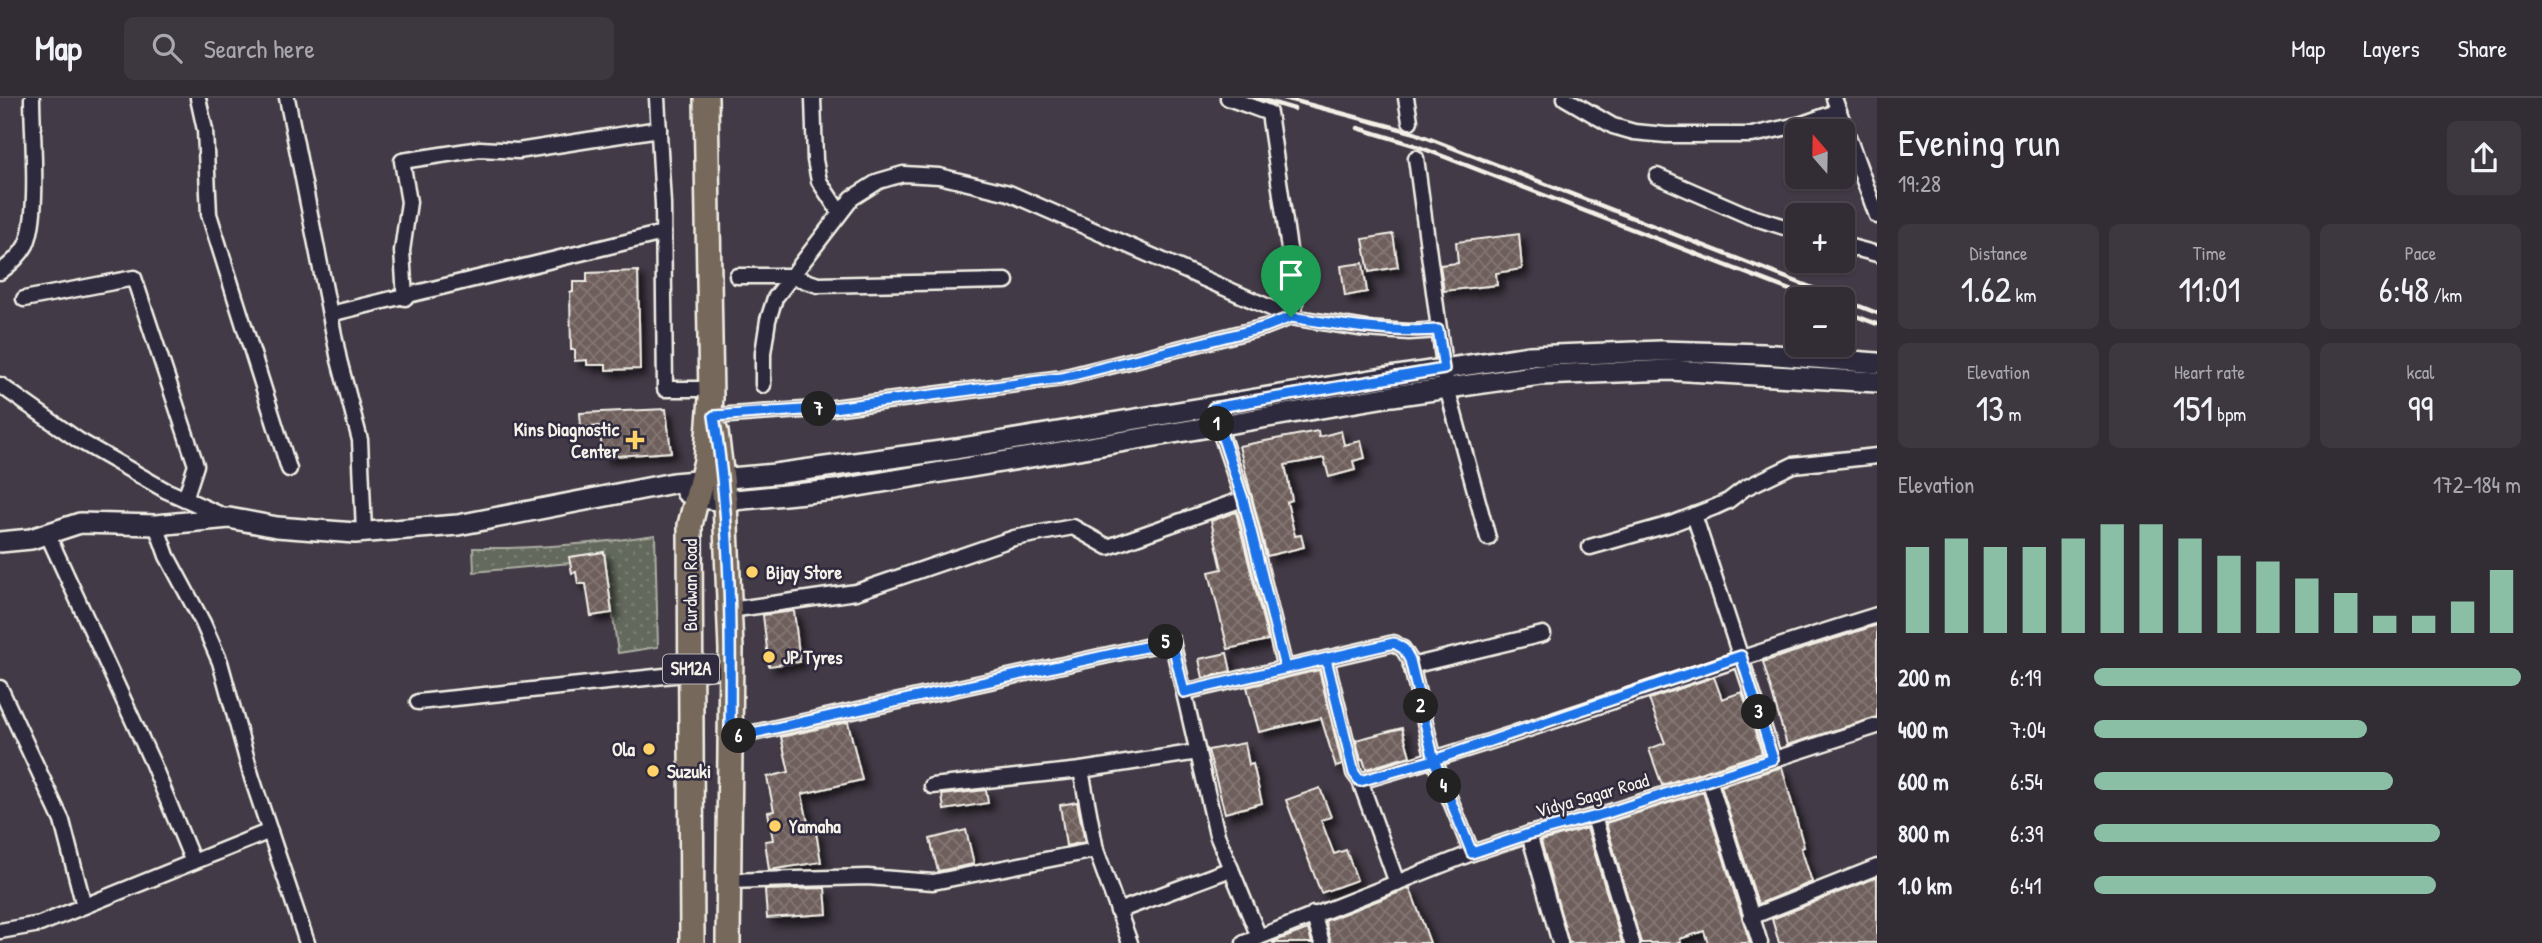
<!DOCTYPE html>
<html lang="en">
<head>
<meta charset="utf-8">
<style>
  :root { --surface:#322c34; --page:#3d3840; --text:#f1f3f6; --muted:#a8a7ac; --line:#4d484f; --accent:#8abfa5 }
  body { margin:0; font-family:"Patrick Hand",sans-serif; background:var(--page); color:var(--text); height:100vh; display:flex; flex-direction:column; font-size:26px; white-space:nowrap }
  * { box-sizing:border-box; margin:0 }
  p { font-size:23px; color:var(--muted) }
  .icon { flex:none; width:38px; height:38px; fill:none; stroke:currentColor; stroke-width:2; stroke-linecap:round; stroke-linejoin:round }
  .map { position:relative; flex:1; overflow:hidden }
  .details { display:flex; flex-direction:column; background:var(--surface); width:665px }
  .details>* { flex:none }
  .needle { width:46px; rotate:340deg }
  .buttons { position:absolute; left:1785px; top:21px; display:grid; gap:14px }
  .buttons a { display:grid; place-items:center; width:70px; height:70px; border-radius:10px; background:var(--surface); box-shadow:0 2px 5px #0004,0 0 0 2px var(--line); font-size:35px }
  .pin { position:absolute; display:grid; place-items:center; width:60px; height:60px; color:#fff; margin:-72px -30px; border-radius:50% 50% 50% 0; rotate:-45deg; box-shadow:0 0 7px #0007 }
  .pin .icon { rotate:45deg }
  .km { position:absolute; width:35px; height:35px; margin:-18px; border-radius:50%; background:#222; color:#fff; font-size:19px; line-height:35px; text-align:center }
  .round { display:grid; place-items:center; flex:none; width:74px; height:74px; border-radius:10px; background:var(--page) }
  .summary { display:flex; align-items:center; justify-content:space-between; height:119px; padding:0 21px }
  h1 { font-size:38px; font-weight:600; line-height:52px }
  .stats { display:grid; grid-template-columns:repeat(3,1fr); gap:10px; height:119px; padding:7px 21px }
  .stats div { display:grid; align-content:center; border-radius:10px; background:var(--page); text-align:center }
  .stats b { font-size:35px; font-weight:600 }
  .stats small { font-size:19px; font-weight:400 }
  .stats p { font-size:19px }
  .chart { height:196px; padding:14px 21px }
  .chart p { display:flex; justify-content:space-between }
  .chart svg { width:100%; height:126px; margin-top:7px; stroke:var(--accent); stroke-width:6 }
  ul { padding:0 21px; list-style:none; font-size:23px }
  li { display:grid; grid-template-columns:112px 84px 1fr; align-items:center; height:52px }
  li i { height:18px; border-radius:9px; background:var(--accent) }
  header { display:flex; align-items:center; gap:42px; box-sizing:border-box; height:98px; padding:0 35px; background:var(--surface); border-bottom:2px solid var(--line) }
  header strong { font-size:33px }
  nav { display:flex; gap:38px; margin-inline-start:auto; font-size:24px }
  .search { width:490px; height:63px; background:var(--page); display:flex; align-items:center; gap:18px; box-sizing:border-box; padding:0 24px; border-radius:10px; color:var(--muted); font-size:26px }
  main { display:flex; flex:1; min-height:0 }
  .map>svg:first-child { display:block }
  .grass { fill:url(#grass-dots); stroke:#acaea2; stroke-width:2 }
  .building { fill:url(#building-cross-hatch); stroke:#f4f1e8; stroke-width:2; filter:url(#shadow) }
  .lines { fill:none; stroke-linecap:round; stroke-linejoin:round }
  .street-casing { stroke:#f4f1e8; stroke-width:19 }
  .secondary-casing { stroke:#f4f1e8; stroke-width:24 }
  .primary-casing { stroke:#f4f1e8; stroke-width:28 }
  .street { stroke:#2f2a3d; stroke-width:14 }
  .secondary { stroke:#2f2a3d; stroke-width:19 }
  .primary { stroke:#76695c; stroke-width:23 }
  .rail { stroke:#f4f1e8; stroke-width:4.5 }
  .route-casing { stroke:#fff; stroke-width:14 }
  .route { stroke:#1a73e8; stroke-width:9 }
  .poi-dot { fill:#ffd166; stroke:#2f2a3d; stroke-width:2.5 }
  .labels { text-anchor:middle; stroke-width:5; stroke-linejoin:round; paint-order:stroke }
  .shield { fill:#2f2a3d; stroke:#b9b5b5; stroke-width:2 }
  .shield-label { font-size:18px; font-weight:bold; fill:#f4f1e8 }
  .poi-label { font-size:19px; font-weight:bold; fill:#f4f1e8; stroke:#2f2a3d; text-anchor:start }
  .street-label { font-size:19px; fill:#f4f1e8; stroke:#2f2a3d }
</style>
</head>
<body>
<header>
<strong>Map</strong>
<div class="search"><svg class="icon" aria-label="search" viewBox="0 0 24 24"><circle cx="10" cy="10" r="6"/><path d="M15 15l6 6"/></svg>Search here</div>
<nav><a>Map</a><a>Layers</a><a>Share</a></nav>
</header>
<main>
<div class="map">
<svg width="1877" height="845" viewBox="0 0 1877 845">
  <defs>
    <pattern id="grass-dots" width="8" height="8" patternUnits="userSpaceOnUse" patternTransform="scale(1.75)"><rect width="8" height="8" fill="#636a5d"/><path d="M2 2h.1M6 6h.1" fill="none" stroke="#7a8074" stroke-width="1.8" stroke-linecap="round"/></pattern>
    <pattern id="building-cross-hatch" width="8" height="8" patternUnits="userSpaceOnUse" patternTransform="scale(1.75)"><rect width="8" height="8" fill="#6e5e5b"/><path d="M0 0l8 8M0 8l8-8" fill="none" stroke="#837673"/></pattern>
    <filter id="shadow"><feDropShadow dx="6" dy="6" stdDeviation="3.5" flood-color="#0009"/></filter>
  </defs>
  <rect width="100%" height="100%" fill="#423a46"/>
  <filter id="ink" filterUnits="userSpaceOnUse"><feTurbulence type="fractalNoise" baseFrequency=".0143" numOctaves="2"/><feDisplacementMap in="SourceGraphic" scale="14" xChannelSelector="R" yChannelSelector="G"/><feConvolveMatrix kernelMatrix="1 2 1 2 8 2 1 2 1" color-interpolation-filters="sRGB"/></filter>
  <g filter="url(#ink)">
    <path class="grass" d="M655 437 658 549 618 555 604 454 570 459V465L474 474 473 450C534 451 594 446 655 437Z"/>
    <g class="building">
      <polygon points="1393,136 1398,169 1369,174 1363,141"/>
      <polygon points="1519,136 1522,171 1496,175 1497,187 1444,193 1440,167 1458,165 1456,144"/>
      <polygon points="1363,165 1367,194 1345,198 1341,168"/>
      <polygon points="638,173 640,271 606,272 606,267 587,267 587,262 575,263 575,252 571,252 570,194 573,194 573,184 587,184 587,175"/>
      <polygon points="666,311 671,354 603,359 599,328 581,330 580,315"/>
      <polygon points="1318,333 1319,339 1341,333 1344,347 1361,343 1365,360 1353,363 1355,372 1329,379 1324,360 1285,367 1292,402 1287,404 1295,438 1301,437 1304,449 1267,458 1239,348"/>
      <polygon points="1236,414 1268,542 1228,551 1209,474 1222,471 1211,423"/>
      <polygon points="604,454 612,515 591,518 586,486 578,486 576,474 572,475 569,459"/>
      <polygon points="794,513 800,564 769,568 763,517"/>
      <polygon points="1877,527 1877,619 1787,647 1763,564"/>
      <polygon points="1227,555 1231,573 1203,580 1199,561"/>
      <polygon points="1319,572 1342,667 1336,669 1321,620 1259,634 1247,589"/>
      <polygon points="1714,579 1722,601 1742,594 1762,655 1662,687 1649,651 1665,645 1649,601"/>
      <polygon points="848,624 862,682 802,696 810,735 816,734 821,764 769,772 765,743 773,742 768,714 774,713 767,679 789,674 781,639"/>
      <polygon points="1402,630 1410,658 1366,671 1363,661 1361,662 1356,642"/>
      <polygon points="1245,645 1249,667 1253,666 1262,705 1225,715 1208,652"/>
      <polygon points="1782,669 1804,749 1801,750 1812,784 1758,806 1721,688"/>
      <polygon points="1320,690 1331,719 1321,722 1334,756 1346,752 1357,782 1321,795 1286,702"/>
      <polygon points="986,692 988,705 944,712 942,697"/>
      <polygon points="1703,694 1750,845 1708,845 1704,833 1680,841 1681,845 1641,845 1606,725"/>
      <polygon points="1077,704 1085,744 1066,748 1060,707"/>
      <polygon points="1587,730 1622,845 1569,845 1541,743"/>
      <polygon points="966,732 974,766 938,773 930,741"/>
      <polygon points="1877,779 1877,845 1779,845 1772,821"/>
      <polygon points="825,790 827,816 767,820 765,792"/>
      <polygon points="1410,790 1430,845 1331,845 1325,823"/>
      <polygon points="1308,831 1312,845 1273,845 1273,844"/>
    </g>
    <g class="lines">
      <defs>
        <g id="street">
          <polyline points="198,0 205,32 209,116 289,371"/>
          <polyline points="287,0 339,262 360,342 364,434"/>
          <polyline points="657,0 663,106 665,291 711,291"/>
          <polyline points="813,0 815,62 819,83 840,115"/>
          <polyline points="1406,0 1410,23"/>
          <polyline points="1565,0 1613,28 1634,34 1666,37 1752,37 1802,26 1839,13"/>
          <polyline points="1834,0 1877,118"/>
          <polyline points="1416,60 1447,290 1488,440"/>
          <polyline points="1657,78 1749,118 1797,133"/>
          <polyline points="1843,147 1877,156"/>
          <path d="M0 174C10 167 20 158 26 147 40 117 32 35 32 0"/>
          <polyline points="737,178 791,178 818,187 1006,183"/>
          <polyline points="405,200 402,153 409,104 402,63 480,51 518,53 659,31"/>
          <polyline points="24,201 134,180 196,367 185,401"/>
          <polyline points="330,216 663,135"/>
          <polyline points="0,287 78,342 165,392 228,420"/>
          <polyline points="763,287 763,255 768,222 775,200 852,100 879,83 903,76 939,78 1009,95 1291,219 1366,231 1409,234 1439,232"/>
          <polyline points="714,318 833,310 1062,280 1265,229 1291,219 1295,207 1294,185 1269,15 1228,0"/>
          <polyline points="1216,321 1243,401 1285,570"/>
          <polyline points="1694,417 1774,661"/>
          <polyline points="156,427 167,458 203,525 220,564 252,680 307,845"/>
          <polyline points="47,435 152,664 193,764"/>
          <polyline points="1590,449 1671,426 1715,409 1728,403 1745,390 1793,367 1877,358"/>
          <polyline points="730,512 856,494 1014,440 1073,429 1108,449 1243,401"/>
          <polyline points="1326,561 1354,675 1360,683 1397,785"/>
          <polyline points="1411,568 1543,536"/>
          <polyline points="0,590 62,723 84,808"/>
          <polyline points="1184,594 1394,545 1403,551 1410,562 1434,662 1472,755"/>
          <polyline points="418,604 731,571"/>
          <polyline points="730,640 1172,543 1217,737 1259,839"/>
          <polyline points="1081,672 1096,752 1130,845"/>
          <polyline points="1709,681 1760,845"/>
          <path d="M1360 683C1534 633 1704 570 1877 517"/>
          <polyline points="932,688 1081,672 1198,654"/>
          <polyline points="1594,719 1632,845"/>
          <polyline points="1529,736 1560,845"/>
          <polyline points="728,783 867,779 933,784 1096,752"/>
          <polyline points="1118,813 1231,771"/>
          <polyline points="1313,816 1322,845"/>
          <polyline points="1751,819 1877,769"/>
          <polyline points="0,833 40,826 270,733"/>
          <polyline points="1244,845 1472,755 1529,736 1604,716 1877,628"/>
        </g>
        <g id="secondary">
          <polyline points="686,394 695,399 725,403 835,392 1392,298 1540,277 1671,272 1877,284"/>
          <polyline points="0,444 31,441 80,425 156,427 229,420 277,429 355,435 458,427 673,385 775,376 956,351 1383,280 1529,258 1661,253 1763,256 1877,265"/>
        </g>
        <g id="primary">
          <polyline points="716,334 725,403 731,552 728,845"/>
          <polyline points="692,845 690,427 706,363 711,300 706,0"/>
        </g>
      </defs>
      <use href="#street" class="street-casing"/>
      <use href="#secondary" class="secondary-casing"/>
      <use href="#primary" class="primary-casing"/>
      <use href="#street" class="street"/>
      <use href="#secondary" class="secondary"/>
      <use href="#primary" class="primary"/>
      <g class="rail">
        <polyline points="1257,0 1294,11"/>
        <polyline points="1284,0 1412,34 1877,215"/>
        <polyline points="1358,30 1414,47 1813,201"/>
        <polyline points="1843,213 1877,226"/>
      </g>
    </g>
  </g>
  <g class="lines" filter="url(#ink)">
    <defs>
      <path id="route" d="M1291 219C1340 227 1388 235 1438 232L1444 271 1213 310 1243 401 1285 570 1394 545 1404 551 1410 562 1434 662 1741 558 1773 661 1604 716 1529 736 1472 755 1434 662 1360 683 1354 675 1326 561 1184 594 1172 543 730 640C731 532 731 425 714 318L833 310 1062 280 1265 229 1291 219"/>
    </defs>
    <use href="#route" class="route-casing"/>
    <use href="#route" class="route"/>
  </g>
  <g class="poi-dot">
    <path d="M631.5 331.5h7v7h7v7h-7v7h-7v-7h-7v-7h7z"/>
    <circle cx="752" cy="474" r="7"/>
    <circle cx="769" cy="559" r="7"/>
    <circle cx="649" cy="651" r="7"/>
    <circle cx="653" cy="673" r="7"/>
    <circle cx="775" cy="728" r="7"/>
  </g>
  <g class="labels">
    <rect class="shield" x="663" y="556.5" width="56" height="29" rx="5"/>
    <g class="shield-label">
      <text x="691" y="577">SH12A</text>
    </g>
    <g class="poi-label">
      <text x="619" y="338" text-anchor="end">Kins Diagnostic<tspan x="619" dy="22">Center</tspan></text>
      <text x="766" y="481">Bijay Store</text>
      <text x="783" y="566">JP Tyres</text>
      <text x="635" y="658" text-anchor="end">Ola</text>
      <text x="667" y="680">Suzuki</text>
      <text x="789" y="735">Yamaha</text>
    </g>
    <g class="street-label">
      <text transform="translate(690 487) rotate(-90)" y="7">Burdwan Road</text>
      <text transform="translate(1592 697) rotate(-16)" y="7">Vidya Sagar Road</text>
    </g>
  </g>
</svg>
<div class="buttons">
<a><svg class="needle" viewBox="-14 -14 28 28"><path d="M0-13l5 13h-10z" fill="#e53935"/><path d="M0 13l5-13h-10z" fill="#a8a7ac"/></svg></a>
<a>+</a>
<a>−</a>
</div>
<div class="pin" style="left:1291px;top:219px;background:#1e9e55"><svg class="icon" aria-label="arrive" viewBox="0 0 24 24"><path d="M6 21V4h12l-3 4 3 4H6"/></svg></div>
<b class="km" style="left:1217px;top:326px">1</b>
<b class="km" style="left:1421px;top:608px">2</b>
<b class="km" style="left:1759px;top:614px">3</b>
<b class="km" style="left:1444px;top:688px">4</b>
<b class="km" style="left:1166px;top:544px">5</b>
<b class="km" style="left:739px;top:638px">6</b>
<b class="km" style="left:819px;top:311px">7</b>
</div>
<section class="details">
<div class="summary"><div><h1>Evening run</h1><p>19:28</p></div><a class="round"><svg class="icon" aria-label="share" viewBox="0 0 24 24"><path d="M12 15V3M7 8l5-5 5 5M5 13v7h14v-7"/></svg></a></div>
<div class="stats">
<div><p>Distance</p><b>1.62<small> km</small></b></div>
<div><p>Time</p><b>11:01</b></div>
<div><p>Pace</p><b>6:48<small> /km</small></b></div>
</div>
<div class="stats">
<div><p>Elevation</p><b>13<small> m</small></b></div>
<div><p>Heart rate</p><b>151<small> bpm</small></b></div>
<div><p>kcal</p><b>99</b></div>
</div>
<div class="chart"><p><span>Elevation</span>172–184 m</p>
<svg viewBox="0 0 160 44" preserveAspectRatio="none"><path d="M5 44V14M15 44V11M25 44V14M35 44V14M45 44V11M55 44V6M65 44V6M75 44V11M85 44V17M95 44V19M105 44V25M115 44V30M125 44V38M135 44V38M145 44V33M155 44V22"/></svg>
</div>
<ul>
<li><b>200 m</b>6:19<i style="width:100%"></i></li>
<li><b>400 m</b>7:04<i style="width:64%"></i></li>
<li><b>600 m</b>6:54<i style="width:70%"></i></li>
<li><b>800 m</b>6:39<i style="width:81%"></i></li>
<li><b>1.0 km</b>6:41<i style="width:80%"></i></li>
</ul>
</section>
</main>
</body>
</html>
